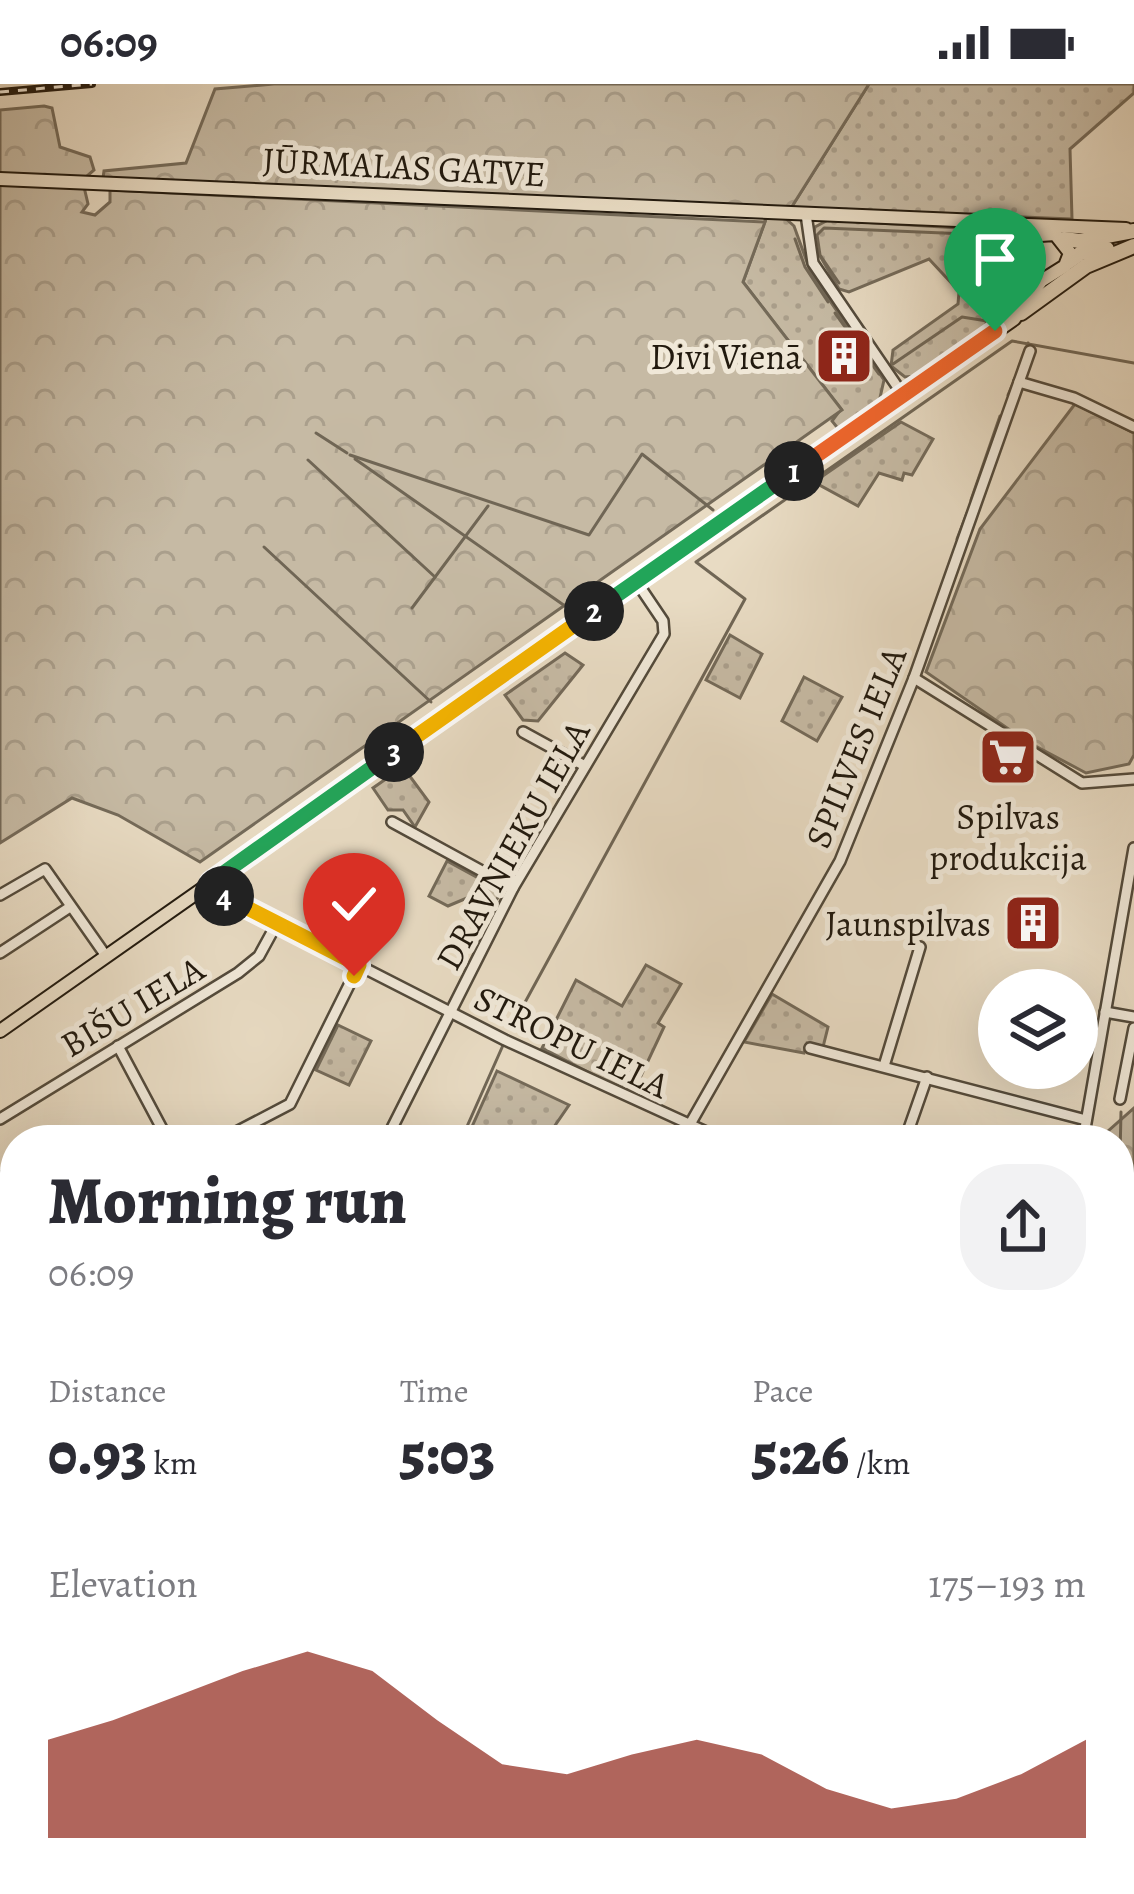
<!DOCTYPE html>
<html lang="en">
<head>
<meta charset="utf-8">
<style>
  :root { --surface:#fff; --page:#f2f2f3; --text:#2b2b33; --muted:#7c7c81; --accent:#8f2418 }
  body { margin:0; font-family:Alegreya,serif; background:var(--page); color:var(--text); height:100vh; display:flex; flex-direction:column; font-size:45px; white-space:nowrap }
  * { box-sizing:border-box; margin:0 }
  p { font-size:39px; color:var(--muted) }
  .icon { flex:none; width:66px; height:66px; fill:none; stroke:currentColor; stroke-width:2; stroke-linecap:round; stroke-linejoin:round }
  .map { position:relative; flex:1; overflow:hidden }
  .sheet { position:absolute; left:0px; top:1041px; width:1134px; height:771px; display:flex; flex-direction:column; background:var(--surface); border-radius:48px 48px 0 0; box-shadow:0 12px 48px #0002 }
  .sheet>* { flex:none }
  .fabs { position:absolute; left:978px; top:885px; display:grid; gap:24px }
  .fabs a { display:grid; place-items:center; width:120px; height:120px; border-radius:50%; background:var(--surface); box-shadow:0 12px 48px #0002; font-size:60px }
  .pin { position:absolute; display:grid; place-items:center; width:102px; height:102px; color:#fff; margin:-123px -51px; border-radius:50% 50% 50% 0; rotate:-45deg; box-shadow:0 0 12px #0007 }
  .pin .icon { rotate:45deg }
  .km { position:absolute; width:60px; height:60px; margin:-30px; border-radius:50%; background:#222; color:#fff; font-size:33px; line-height:60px; text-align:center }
  .round { display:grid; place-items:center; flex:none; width:126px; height:126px; border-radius:48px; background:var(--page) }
  .overview { display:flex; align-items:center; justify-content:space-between; height:204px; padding:0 48px }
  h1 { font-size:66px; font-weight:800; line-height:90px }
  .metrics { display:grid; grid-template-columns:repeat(3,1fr); gap:18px; height:204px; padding:12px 48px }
  .metrics div { display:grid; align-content:center }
  .metrics b { font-size:60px; font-weight:800 }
  .metrics small { font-size:33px; font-weight:400 }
  .metrics p { font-size:33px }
  .chart { height:336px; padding:24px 48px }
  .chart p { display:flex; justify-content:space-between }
  .chart svg { width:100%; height:216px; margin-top:12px; fill:var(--accent); opacity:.7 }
  .status { display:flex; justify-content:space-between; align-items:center; height:84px; padding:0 60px; background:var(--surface); direction:ltr }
  .status svg { height:33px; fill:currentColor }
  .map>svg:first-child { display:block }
  .grass { fill:url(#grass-dots); stroke:#746a59; stroke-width:3 }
  .forest { fill:url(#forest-crowns); stroke:#746a59; stroke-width:3 }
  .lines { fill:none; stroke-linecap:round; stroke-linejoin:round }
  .stream { stroke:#706655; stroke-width:3 }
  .minor-casing { stroke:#534a3b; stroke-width:14 }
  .major-casing { stroke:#21190e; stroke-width:16 }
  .highway-casing { stroke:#21190e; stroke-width:18 }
  .minor { stroke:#f0e8d8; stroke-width:9 }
  .major { stroke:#e8dbc3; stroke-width:12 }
  .highway { stroke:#e8dbc3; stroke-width:14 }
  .rail-casing { stroke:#21190e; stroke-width:8 }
  .rail { stroke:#f0e8d8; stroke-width:3; stroke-dasharray:9; stroke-linecap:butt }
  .split-1-casing { stroke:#fff; stroke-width:24 }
  .split-2-casing { stroke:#fff; stroke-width:24 }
  .split-3-casing { stroke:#fff; stroke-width:24 }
  .split-4-casing { stroke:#fff; stroke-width:24 }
  .split-5-casing { stroke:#fff; stroke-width:24 }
  .split-1 { stroke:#f0652b; stroke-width:15 }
  .split-2 { stroke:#22a559; stroke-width:15 }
  .split-3 { stroke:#f5b400; stroke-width:15 }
  .split-4 { stroke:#22a559; stroke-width:15 }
  .split-5 { stroke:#f5b400; stroke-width:15 }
  .labels { text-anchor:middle; stroke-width:10; stroke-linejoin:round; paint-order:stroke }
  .street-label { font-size:36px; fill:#21190e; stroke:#f0e8d8 }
  .poi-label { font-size:36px; fill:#21190e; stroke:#f0e8d8; text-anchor:end }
</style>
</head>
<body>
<div class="status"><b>06:09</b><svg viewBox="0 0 49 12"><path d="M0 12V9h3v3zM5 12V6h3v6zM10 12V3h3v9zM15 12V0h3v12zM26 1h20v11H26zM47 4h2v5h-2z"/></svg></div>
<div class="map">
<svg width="1134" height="1810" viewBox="0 0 1134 1810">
  <defs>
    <pattern id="grass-dots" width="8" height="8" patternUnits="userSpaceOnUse" patternTransform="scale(3)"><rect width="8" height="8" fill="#c6baa4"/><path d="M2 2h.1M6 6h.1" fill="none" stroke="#aa9f8c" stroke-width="1.8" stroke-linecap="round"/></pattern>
    <pattern id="forest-crowns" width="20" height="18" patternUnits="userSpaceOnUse" patternTransform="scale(3)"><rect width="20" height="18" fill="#c6baa4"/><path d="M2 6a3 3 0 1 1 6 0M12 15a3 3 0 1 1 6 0" fill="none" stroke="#aa9f8c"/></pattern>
  </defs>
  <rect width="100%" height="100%" fill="#e8dbc3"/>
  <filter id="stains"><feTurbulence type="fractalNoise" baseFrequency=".00167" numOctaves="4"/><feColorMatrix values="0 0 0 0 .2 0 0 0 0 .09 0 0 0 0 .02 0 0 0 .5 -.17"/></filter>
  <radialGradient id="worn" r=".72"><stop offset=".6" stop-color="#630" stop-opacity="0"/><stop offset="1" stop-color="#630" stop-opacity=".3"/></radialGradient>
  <g class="grass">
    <polygon points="869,0 1134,0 1134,9 1070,65 1072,135 791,124"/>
    <polygon points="767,132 784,133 794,142 811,189 884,296 879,318 840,347 832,337 841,325 743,198"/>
    <path d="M828 136 975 145 1018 167C1042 222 953 266 917 292L905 293 891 282 893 266 958 220 959 208 990 204H956L929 175 849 208 839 205 812 158 815 143Z"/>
    <polygon points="901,338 933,355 912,391 904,389 902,396 879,389 858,422 814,398"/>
    <polygon points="730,551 762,570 740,614 706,596"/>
    <polygon points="565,569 583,581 538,637 523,636 505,611"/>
    <polygon points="804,593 842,613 817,657 782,637"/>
    <polygon points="403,683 429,718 415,743 403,726 388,726 373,704"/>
    <polygon points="447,777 502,807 490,826 467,814 448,822 429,812"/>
    <polygon points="646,881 681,900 658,939 664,943 632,1011 542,964 576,896 622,922"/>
    <polygon points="772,910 828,943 823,963 807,959 804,969 744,958"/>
    <polygon points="338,941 371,957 349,1001 316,986"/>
    <polygon points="497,987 569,1021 545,1056 466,1056"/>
    <polygon points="1119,1177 1134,1197 1134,1326 1121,1313 1129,1277 1119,1271"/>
    <polygon points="1124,1336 1134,1341 1134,1467 1119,1462 1119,1337"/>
    <polygon points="1119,1477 1134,1482 1134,1810 973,1810 971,1797 1119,1797"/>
    <polygon points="743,1797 787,1797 790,1806 840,1797 948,1799 950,1810 745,1810"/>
  </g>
  <g class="forest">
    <polygon points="274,0 869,0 791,124 103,94 104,87 186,79 215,5"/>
    <polygon points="44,22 52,24 60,63 90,73 94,86 86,93 0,90 0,26"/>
    <polygon points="0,100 84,103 88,120 82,128 95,131 110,118 110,106 765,138 743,198 842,326 200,778 118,731 72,714 0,759"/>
    <polygon points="1075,320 1134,349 1134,671 1129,680 1086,689 1026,657 926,588 980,445"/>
    <polygon points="1134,1024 1134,1197 1119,1177 1119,1056 1098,1056"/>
    <polygon points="15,1080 15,1797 99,1797 93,1810 0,1810 0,1088"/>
  </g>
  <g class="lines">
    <g class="stream">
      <polyline points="795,155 805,183 828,218"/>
      <polyline points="839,199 820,171 817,151 824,144 991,151"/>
      <polyline points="989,200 991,154"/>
      <polyline points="835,229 879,290"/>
      <polyline points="986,241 989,212"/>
      <polyline points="893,280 962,233 987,237"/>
      <polyline points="1017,289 1028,259"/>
      <polyline points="1008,311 1014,297"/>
      <polyline points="316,349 347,369"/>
      <polyline points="350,371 589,451 642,370 713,426"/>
      <polyline points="355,375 565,522"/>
      <polyline points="308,376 435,493"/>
      <polyline points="971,416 1000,332"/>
      <polyline points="957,455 967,429"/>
      <polyline points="264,463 431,618"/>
      <polyline points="412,524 488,422"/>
      <polyline points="511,944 745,515 696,478 1012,257 1134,279"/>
      <polyline points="461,1056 504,959"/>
      <polyline points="1070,1056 1072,1044"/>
      <polyline points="1119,1114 1121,1028"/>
      <polyline points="1119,1380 1134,1388"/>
      <polyline points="0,1652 15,1613"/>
      <polyline points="951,1797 953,1810"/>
      <polyline points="93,1810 99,1797"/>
      <polyline points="1108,1810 1134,1790"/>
    </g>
    <defs>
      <g id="minor">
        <polyline points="806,130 813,179 903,311"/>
        <polyline points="1019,298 1074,314 1134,343"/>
        <polyline points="914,594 1082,699 1134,695"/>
        <polyline points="523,648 585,682"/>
        <polyline points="392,738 513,804"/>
        <polyline points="211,798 221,811 505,956 724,1056"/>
        <polyline points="0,811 45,785 106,872"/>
        <polyline points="0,869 70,823"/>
        <polyline points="1105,928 1134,933"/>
        <polyline points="118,962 168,1056"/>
        <polyline points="810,964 1086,1036"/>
        <polyline points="884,982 920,863"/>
        <polyline points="1120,1015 1134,944"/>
        <polyline points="0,1035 238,889 259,872 277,839"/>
        <polyline points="221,1056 290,1020 359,881"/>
        <polyline points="386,1056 513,804 664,550 663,537 636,497"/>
        <polyline points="681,1056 840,777 914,594 1030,267"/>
        <polyline points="905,1056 927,993"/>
        <polyline points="1083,1056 1134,764"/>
        <polyline points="961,1797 962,1810"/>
        <polyline points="149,1810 155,1797"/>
        <polyline points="272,1810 278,1797"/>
        <polyline points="377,1810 383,1797"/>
        <polyline points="504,1810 571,1797"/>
      </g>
      <g id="major">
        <polyline points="0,95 980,137 1026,152 1055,150 1070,169 1065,182 1041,197 1014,235 0,947"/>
        <polyline points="1002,140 1126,145"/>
        <polyline points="1022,213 1033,178"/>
      </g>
      <g id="highway">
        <polyline points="1064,155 1080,157 1134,147"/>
        <polyline points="1068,178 1081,169 1107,165"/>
        <polyline points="1021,229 1086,182 1134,162"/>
      </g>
    </defs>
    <use href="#minor" class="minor-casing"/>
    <use href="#major" class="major-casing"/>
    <use href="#highway" class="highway-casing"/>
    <use href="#minor" class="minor"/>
    <use href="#major" class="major"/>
    <use href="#highway" class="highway"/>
    <defs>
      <polyline id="rail" points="0,8 92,0"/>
    </defs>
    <use href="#rail" class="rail-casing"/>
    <use href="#rail" class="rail"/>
  </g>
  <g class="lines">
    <defs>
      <polyline id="split-1" points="794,387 995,247"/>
      <polyline id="split-2" points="594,527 794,387"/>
      <polyline id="split-3" points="394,668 594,527"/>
      <polyline id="split-4" points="224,812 211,798 394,668"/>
      <polyline id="split-5" points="224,812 359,881 354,892"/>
    </defs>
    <use href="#split-1" class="split-1-casing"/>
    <use href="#split-2" class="split-2-casing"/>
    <use href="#split-3" class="split-3-casing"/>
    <use href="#split-4" class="split-4-casing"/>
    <use href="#split-5" class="split-5-casing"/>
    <use href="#split-1" class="split-1"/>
    <use href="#split-2" class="split-2"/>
    <use href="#split-3" class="split-3"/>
    <use href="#split-4" class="split-4"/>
    <use href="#split-5" class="split-5"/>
  </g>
  <defs>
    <symbol id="building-square" viewBox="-11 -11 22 22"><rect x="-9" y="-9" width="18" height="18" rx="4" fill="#8f2418" stroke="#f0e8d8"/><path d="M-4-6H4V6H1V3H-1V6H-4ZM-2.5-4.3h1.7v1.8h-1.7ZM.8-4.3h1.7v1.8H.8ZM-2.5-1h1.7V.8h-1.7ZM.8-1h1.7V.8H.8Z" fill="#fff"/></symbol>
    <symbol id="supermarket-square" viewBox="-11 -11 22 22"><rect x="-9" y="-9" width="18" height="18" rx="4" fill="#8f2418" stroke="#f0e8d8"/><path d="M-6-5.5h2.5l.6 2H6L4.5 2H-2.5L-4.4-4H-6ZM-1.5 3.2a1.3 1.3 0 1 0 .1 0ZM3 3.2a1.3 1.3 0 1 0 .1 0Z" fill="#fff"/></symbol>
  </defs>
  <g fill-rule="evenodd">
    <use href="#building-square" x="811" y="239" width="66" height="66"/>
    <use href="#supermarket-square" x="975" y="640" width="66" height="66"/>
    <use href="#building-square" x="1000" y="806" width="66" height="66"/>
  </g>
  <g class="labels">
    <g class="street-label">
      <text transform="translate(404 82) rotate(3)" y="13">JŪRMALAS GATVE</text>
      <text transform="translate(855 663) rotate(-68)" y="13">SPILVES IELA</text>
      <text transform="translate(512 761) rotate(-61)" y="13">DRAVNIEKU IELA</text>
      <text transform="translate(132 922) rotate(-31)" y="13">BIŠU IELA</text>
      <text transform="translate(572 957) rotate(26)" y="13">STROPU IELA</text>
    </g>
    <g class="poi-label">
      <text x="802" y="285">Divi Vienā</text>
      <text x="1008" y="745" text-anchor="middle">Spilvas<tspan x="1008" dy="41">produkcija</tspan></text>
      <text x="991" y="852">Jaunspilvas</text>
    </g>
  </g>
  <rect width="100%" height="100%" filter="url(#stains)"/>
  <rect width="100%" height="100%" fill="url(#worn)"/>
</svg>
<div class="fabs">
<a><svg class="icon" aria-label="layers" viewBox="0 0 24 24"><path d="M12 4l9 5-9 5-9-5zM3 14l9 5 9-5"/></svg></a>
</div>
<div class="pin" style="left:995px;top:247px;background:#1e9e55"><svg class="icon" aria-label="arrive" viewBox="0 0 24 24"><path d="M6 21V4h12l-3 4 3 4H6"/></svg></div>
<div class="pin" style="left:354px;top:892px;background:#d93025"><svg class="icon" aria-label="check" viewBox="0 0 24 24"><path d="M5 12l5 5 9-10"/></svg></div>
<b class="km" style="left:794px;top:387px">1</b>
<b class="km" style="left:594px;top:527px">2</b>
<b class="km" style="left:394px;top:668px">3</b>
<b class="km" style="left:224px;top:812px">4</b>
<section class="sheet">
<div class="overview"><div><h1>Morning run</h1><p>06:09</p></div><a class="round"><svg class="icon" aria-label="share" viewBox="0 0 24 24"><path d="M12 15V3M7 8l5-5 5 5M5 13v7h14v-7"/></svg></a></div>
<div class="metrics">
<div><p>Distance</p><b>0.93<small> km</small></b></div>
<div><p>Time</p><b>5:03</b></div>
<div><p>Pace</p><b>5:26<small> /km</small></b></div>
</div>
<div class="chart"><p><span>Elevation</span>175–193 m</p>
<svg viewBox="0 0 160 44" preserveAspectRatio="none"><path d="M0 44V24L10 20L20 15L30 10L40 6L50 10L60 20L70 29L80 31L90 27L100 24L110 27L120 34L130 38L140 36L150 31L160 24V44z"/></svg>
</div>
</section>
</div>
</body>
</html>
